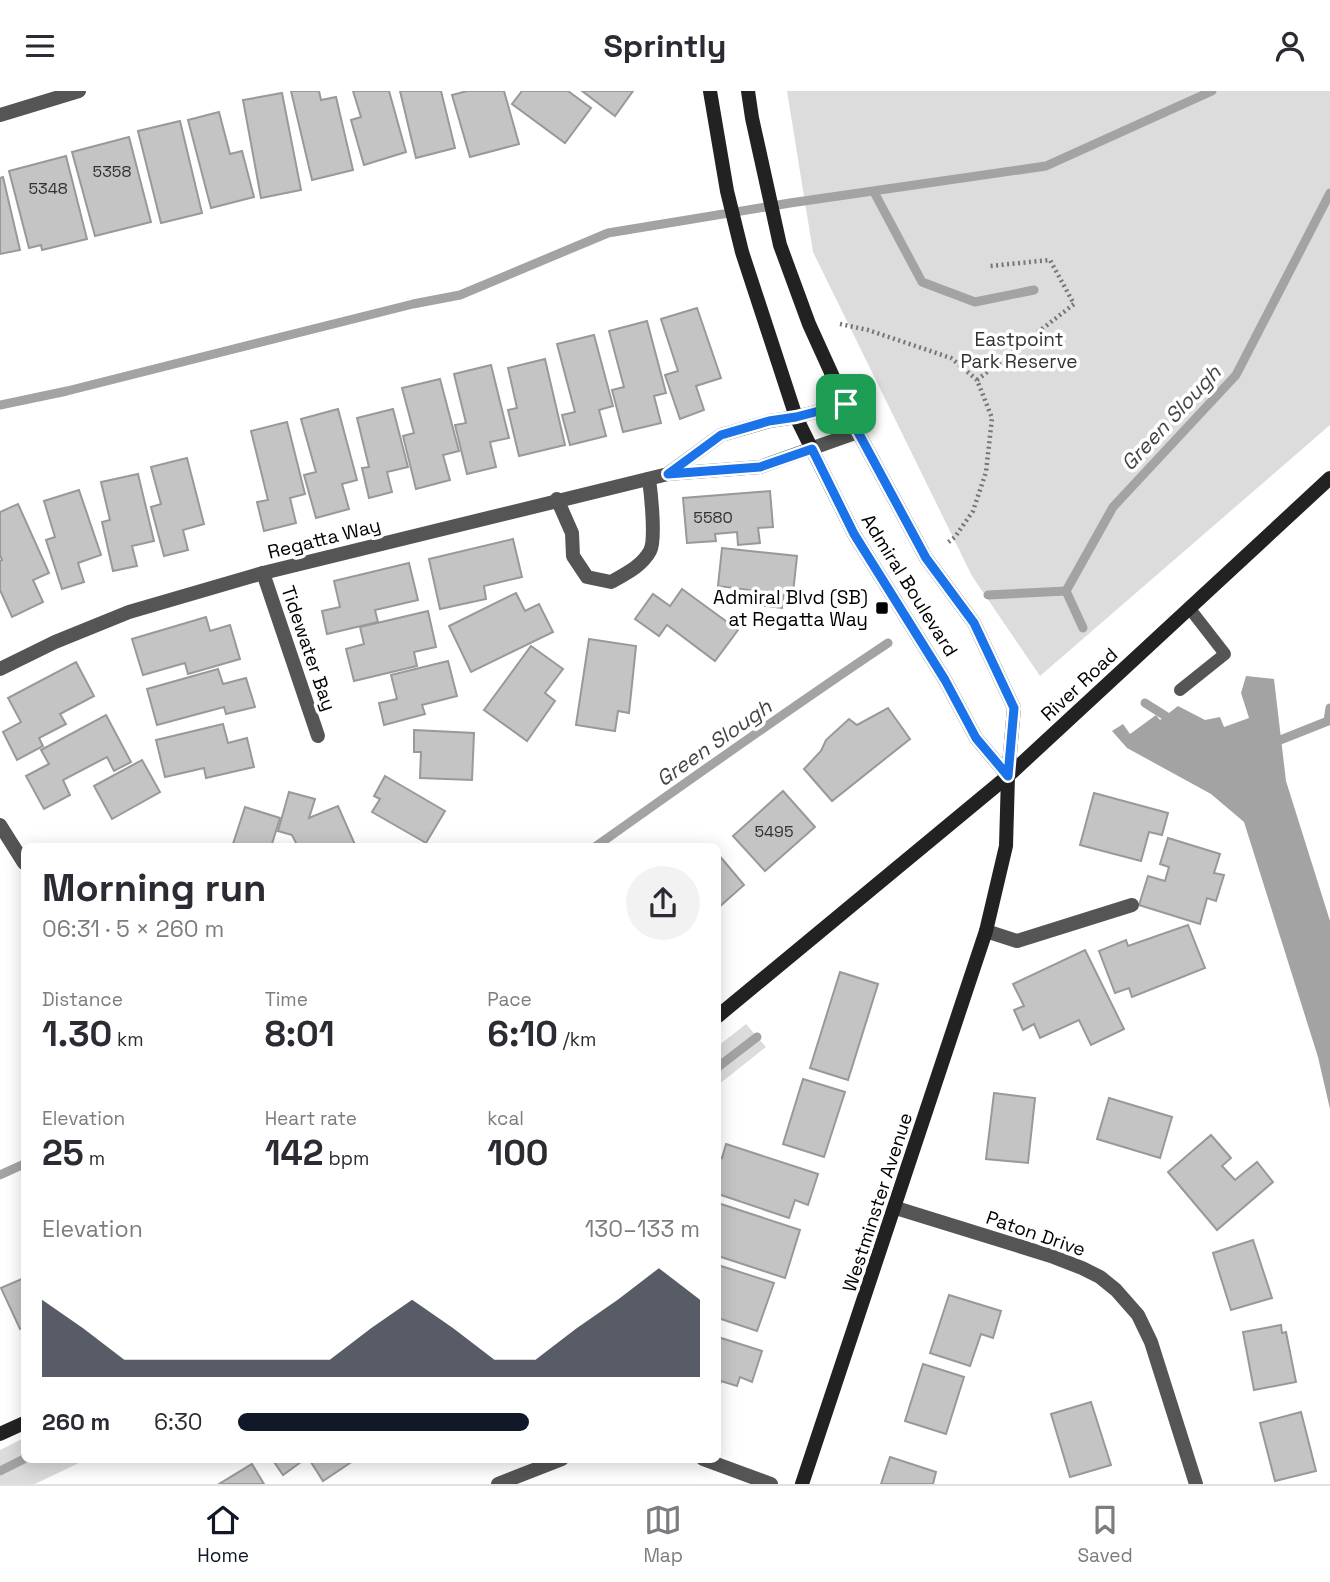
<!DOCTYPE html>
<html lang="en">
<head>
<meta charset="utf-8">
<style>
  :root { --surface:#fff; --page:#f2f2f3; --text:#2b2b33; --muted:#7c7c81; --line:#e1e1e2; --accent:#111827 }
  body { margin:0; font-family:"Space Grotesk",sans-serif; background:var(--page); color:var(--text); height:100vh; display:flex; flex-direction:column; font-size:26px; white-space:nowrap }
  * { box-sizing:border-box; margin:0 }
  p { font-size:23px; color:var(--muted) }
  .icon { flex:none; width:38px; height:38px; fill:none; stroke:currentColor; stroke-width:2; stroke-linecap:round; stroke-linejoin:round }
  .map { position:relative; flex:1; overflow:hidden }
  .sheet { position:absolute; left:21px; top:752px; width:700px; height:620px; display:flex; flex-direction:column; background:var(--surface); border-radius:10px; box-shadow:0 4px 18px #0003 }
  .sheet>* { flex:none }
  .pin { position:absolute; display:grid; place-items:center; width:60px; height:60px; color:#fff; margin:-30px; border-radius:14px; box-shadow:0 4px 10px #0006 }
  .round { display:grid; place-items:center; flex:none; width:74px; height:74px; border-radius:37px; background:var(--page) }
  .head { display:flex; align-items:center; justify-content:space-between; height:119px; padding:0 21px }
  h1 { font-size:38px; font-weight:600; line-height:52px }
  .stats { display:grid; grid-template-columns:repeat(3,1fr); gap:10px; height:119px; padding:7px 21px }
  .stats div { display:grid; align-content:center }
  .stats b { font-size:35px; font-weight:600 }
  .stats small { font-size:19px; font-weight:400 }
  .stats p { font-size:19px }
  .chart { height:196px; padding:14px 21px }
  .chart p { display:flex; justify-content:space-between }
  .chart svg { width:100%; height:126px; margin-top:7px; fill:var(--accent); opacity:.7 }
  ul { padding:0 21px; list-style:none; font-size:23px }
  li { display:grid; grid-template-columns:112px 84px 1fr; align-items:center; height:52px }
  li i { height:18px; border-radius:9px; background:var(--accent) }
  header { display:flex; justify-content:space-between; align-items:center; height:91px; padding:0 21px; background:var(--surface); font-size:32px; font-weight:600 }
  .tab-bar { display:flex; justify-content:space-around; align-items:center; height:98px; border-top:2px solid var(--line); background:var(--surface); font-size:19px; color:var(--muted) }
  .tab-bar a { display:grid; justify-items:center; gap:4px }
  .tab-bar .current { color:var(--accent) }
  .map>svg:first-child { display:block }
  .green { fill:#dcdcdc }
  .water { fill:#a3a3a3 }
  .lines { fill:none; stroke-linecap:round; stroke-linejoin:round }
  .stream { stroke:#a3a3a3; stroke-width:9 }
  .building { fill:#c4c4c4; stroke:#999; stroke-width:2 }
  .path { stroke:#777; stroke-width:4.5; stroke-dasharray:2 3.5; stroke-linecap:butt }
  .lane { stroke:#555; stroke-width:12 }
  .street { stroke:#555; stroke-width:14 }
  .secondary { stroke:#222; stroke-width:14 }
  .route-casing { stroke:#fff; stroke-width:14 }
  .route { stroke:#1a73e8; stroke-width:9 }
  .poi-dot { fill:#000; stroke:#fff; stroke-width:2.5 }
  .labels { text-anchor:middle; stroke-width:7; stroke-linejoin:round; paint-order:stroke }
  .number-label { font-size:16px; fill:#313131 }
  .park-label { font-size:19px; fill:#333; stroke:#fff }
  .street-label { font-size:19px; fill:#000; stroke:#fff }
  .poi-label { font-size:19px; fill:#000; stroke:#fff; text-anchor:end }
  .water-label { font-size:21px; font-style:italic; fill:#444; stroke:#fff }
</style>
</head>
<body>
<header><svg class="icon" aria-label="menu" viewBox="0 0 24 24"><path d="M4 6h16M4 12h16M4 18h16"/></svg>Sprintly<svg class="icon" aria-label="person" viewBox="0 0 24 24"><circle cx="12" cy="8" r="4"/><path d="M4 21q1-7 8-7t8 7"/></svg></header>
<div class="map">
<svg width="1330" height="1393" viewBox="0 0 1330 1393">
  <rect width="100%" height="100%" fill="#fff"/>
  <g class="green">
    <polygon points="787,0 1330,0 1330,334 1040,585 972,485 813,161"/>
    <polygon points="746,933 766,956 718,994 718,955"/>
    <polygon points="24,1347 24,1368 85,1369 35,1393 0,1393 0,1359"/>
  </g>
  <polygon class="water" points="1246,585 1274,588 1286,690 1330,830 1330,1018 1318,966 1244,731 1211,703 1127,657 1112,640 1123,633 1130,643 1156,624 1160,629 1178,615 1205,629 1220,626 1224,636 1249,627 1241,602"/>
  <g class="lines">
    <g class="stream">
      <polyline points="874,101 922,191 975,211 1034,199"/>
      <polyline points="0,314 67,300 413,213 460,204 608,142 790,112 1046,75 1212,0"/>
      <polyline points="1066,500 1113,416 1236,284 1330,102"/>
      <polyline points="1066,500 1083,537"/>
      <polyline points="988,504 1066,500"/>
      <polyline points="1145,612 1175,631"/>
      <polyline points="1270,653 1328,630 1330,617"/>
      <path d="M595 756C692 687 789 618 888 552"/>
      <polyline points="718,976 757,946"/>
      <polyline points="0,1084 24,1073"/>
      <polyline points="0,1380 24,1368"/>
    </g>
  </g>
  <g class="building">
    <polygon points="291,0 319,0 321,9 336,6 353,79 312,89"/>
    <polygon points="353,0 389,0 406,61 364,74 351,29 361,26"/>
    <polygon points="400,0 441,0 455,57 416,67"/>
    <polygon points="467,0 504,0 519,53 470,66 452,4"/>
    <polygon points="522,0 568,0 591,17 565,52 512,13"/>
    <polygon points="582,0 633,0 615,25"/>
    <polygon points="282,2 301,99 261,107 243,9"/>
    <polygon points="219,21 230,63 242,60 254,106 211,117 188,29"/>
    <polygon points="180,30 202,122 161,132 138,40"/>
    <polygon points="129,46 151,131 95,145 72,61"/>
    <polygon points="66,65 87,148 42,159 41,154 29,157 9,80"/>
    <polygon points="3,86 20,159 0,163 0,87"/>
    <polygon points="697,217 721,287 696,295 704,319 680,328 665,284 678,280 661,228"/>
    <polygon points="647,230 666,302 654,305 661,332 623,341 612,299 624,296 609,240"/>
    <polygon points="594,244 613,315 599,319 606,345 570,354 562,324 575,321 557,253"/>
    <polygon points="545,268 565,354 519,365 508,319 517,317 508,277"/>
    <polygon points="491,274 509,347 490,351 496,376 467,383 455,334 466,332 454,283"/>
    <polygon points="440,288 459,360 443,364 450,389 416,398 403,345 414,342 402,297"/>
    <polygon points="338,318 357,389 342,393 349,418 316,427 304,384 316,381 301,328"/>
    <polygon points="393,318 408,376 387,381 392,401 369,407 362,377 369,376 357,327"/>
    <polygon points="287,331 305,403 290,407 296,432 264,440 257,411 268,409 251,340"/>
    <polygon points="187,367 204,433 183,439 188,459 164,465 151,416 161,413 151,376"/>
    <polygon points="138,383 154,450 132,455 137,475 113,480 102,431 110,429 101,391"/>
    <polygon points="79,399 101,464 78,472 84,491 62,498 46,449 55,446 44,410"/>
    <polygon points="770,400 773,436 758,437 760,452 738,454 737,441 715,443 716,450 687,452 683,407"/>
    <polygon points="18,413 49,482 33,489 43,511 12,526 0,499 0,470 2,469 0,464 0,421"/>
    <polygon points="513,448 522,486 484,495 486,508 440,518 429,468"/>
    <polygon points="722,457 797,465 793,502 784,501 782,517 749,513 750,499 718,495"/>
    <polygon points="409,472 418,509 375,519 378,531 327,543 322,520 340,516 334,490"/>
    <polygon points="682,498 738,539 715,570 667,534 659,545 635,528 653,503 670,515"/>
    <polygon points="516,502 525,520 539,513 553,541 471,581 449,535"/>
    <polygon points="428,520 436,556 414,561 417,575 354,590 346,558 364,553 360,536"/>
    <polygon points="206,526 210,540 230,534 240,568 188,583 185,572 143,584 132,548"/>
    <polygon points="589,548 636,555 629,622 618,620 615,640 576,634"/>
    <polygon points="531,555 563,578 545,602 555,610 527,650 484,619"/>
    <polygon points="448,570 457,605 422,614 425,623 384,634 379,612 397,608 391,584"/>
    <polygon points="76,571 94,605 60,623 66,633 39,647 43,655 17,669 3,641 21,631 8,607"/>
    <polygon points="218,578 223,593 246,587 255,616 226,623 224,616 157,634 147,598"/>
    <polygon points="888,617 910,648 832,710 804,678 821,660 826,649 849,628 857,634"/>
    <polygon points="106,624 131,671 114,680 107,666 63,689 70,704 44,718 26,685 49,673 41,659"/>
    <polygon points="223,633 228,652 247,647 254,676 206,687 204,677 165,686 156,649"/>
    <polygon points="414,639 474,642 472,689 420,687 421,661 414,661"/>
    <polygon points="142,669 160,701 112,728 94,695"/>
    <polygon points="385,685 445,720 426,752 372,721 380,708 374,705"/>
    <polygon points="783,700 815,736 765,780 733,745"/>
    <polygon points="289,701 315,708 309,727 338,715 356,756 298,756 292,744 278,740"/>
    <polygon points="1094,702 1168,722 1162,744 1149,741 1141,770 1080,754"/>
    <polygon points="245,716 280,727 271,756 232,756"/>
    <polygon points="1168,747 1220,763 1214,782 1224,784 1216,810 1207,807 1200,833 1139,814 1148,785 1165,790 1169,776 1160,773"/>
    <polygon points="718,763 744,794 718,817"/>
    <polygon points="1188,834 1205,877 1132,906 1129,897 1115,902 1099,860 1126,849 1128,855"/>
    <polygon points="1085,859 1124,938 1091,954 1079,929 1040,947 1034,933 1023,939 1014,919 1024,915 1013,893"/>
    <polygon points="840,881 878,893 848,989 810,977"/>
    <polygon points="803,988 845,1001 824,1066 783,1053"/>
    <polygon points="994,1002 1035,1007 1028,1072 986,1068"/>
    <polygon points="1109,1007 1172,1026 1160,1067 1097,1048"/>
    <polygon points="1211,1044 1231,1067 1222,1075 1235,1089 1257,1071 1273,1091 1217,1139 1168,1081"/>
    <polygon points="726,1053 818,1083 808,1114 795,1109 789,1127 718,1103 718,1065 722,1067"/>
    <polygon points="718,1112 800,1139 785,1187 718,1165"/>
    <polygon points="1253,1149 1272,1207 1231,1219 1213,1162"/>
    <polygon points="718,1174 774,1192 757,1240 718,1227"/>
    <polygon points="24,1187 24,1236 20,1238 1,1197"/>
    <polygon points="949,1204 1001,1220 993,1247 981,1243 970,1275 930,1262"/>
    <polygon points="1281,1234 1282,1242 1286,1241 1296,1291 1254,1299 1243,1241"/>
    <polygon points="718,1246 762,1260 752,1291 740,1286 737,1295 721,1290 718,1301"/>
    <polygon points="923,1273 964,1286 946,1343 905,1330"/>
    <polygon points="1091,1311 1111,1374 1070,1386 1051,1323"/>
    <polygon points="1301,1321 1316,1380 1275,1390 1260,1332"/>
    <polygon points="890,1366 936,1381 933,1393 881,1393"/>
    <polygon points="272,1368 305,1368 283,1384"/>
    <polygon points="309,1368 352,1368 353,1370 323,1390"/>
    <polygon points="252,1373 264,1393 219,1393"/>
  </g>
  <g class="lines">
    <g class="path">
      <polyline points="840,233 868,239 951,267 977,289 992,327 986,381 973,420 955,446 946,453"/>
      <polyline points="977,289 1074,213 1050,169 990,175"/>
    </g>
    <polyline class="lane" points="1180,599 1225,563 1190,518"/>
    <g class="street">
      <polyline points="0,24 79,0"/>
      <polyline points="669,382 721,344 770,330 796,326 846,313"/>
      <path d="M557 408 572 442 573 465 587 486 611 491C625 483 642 475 650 460 656 449 651 403 649 388"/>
      <polyline points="263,482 318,645"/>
      <polyline points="0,578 55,551 129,521 263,482 668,383 760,376 858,341"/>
      <polyline points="0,734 24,772"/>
      <polyline points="986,840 1017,850 1132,814"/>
      <polyline points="896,1117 1051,1165 1082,1177 1100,1186 1116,1199 1138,1224 1151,1251 1196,1393"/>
      <polyline points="703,1368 771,1393"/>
      <polyline points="498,1393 562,1368"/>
    </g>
    <g class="secondary">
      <polyline points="710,0 727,100 742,161 796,326 854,443 945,589 976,647 1008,685"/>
      <polyline points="748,0 752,27 780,154 809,233 858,341 926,467 974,532 1014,617 1008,685 1006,755 986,840 802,1393"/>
      <polyline points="718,925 1008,685 1330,387"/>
      <polyline points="0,1343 24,1332"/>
    </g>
  </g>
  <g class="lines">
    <defs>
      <polygon id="route" points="846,313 858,341 926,467 974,532 1014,617 1008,685 976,647 945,589 854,443 812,358 760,376 668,383 721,344 769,330 796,326"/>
    </defs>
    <use href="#route" class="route-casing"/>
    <use href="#route" class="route"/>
  </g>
  <rect class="poi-dot" x="875" y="510" width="14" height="14" rx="3.5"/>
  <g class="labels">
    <g class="number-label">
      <text x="112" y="86">5358</text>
      <text x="48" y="103">5348</text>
      <text x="713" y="432">5580</text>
      <text x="774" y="746">5495</text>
    </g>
    <g class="park-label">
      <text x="1019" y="255">Eastpoint<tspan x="1019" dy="22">Park Reserve</tspan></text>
    </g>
    <g class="street-label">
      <text transform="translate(324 447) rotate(-14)" y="7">Regatta Way</text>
      <text transform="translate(910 494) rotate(58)" y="7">Admiral Boulevard</text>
      <text transform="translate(309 557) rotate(71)" y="7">Tidewater Bay</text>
      <text transform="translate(1079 593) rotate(-43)" y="7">River Road</text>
      <text transform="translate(877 1111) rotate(-72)" y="7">Westminster Avenue</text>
      <text transform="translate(1036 1142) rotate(19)" y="7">Paton Drive</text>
    </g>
    <g class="poi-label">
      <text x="868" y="513">Admiral Blvd (SB)<tspan x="868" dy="22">at Regatta Way</tspan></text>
    </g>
    <g class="water-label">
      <text transform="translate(1171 327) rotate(-47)" y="7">Green Slough</text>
      <text transform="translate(714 652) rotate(-35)" y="7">Green Slough</text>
    </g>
  </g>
</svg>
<div class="pin" style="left:846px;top:313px;background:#1e9e55"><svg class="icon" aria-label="arrive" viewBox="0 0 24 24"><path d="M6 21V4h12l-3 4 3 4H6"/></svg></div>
<section class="sheet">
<div class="head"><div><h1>Morning run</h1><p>06:31 · 5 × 260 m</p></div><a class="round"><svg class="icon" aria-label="share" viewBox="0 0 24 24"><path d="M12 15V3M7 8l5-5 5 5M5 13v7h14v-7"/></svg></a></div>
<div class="stats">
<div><p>Distance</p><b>1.30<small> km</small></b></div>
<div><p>Time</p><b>8:01</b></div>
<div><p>Pace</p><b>6:10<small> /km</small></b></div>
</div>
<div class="stats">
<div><p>Elevation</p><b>25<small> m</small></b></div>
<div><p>Heart rate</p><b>142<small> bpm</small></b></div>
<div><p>kcal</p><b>100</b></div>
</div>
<div class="chart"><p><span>Elevation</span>130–133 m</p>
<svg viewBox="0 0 160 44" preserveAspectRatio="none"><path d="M0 44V17L10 27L20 38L30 38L40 38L50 38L60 38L70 38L80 27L90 17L100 27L110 38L120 38L130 27L140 17L150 6L160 17V44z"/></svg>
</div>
<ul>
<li><b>260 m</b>6:30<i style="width:63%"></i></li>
</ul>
</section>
</div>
<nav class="tab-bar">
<a class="current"><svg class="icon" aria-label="home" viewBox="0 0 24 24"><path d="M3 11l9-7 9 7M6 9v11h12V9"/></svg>Home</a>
<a><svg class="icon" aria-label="map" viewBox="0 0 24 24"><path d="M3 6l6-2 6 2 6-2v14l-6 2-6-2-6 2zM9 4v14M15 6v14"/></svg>Map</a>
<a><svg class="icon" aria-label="saved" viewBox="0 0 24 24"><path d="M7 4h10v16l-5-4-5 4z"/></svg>Saved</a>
</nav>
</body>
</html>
